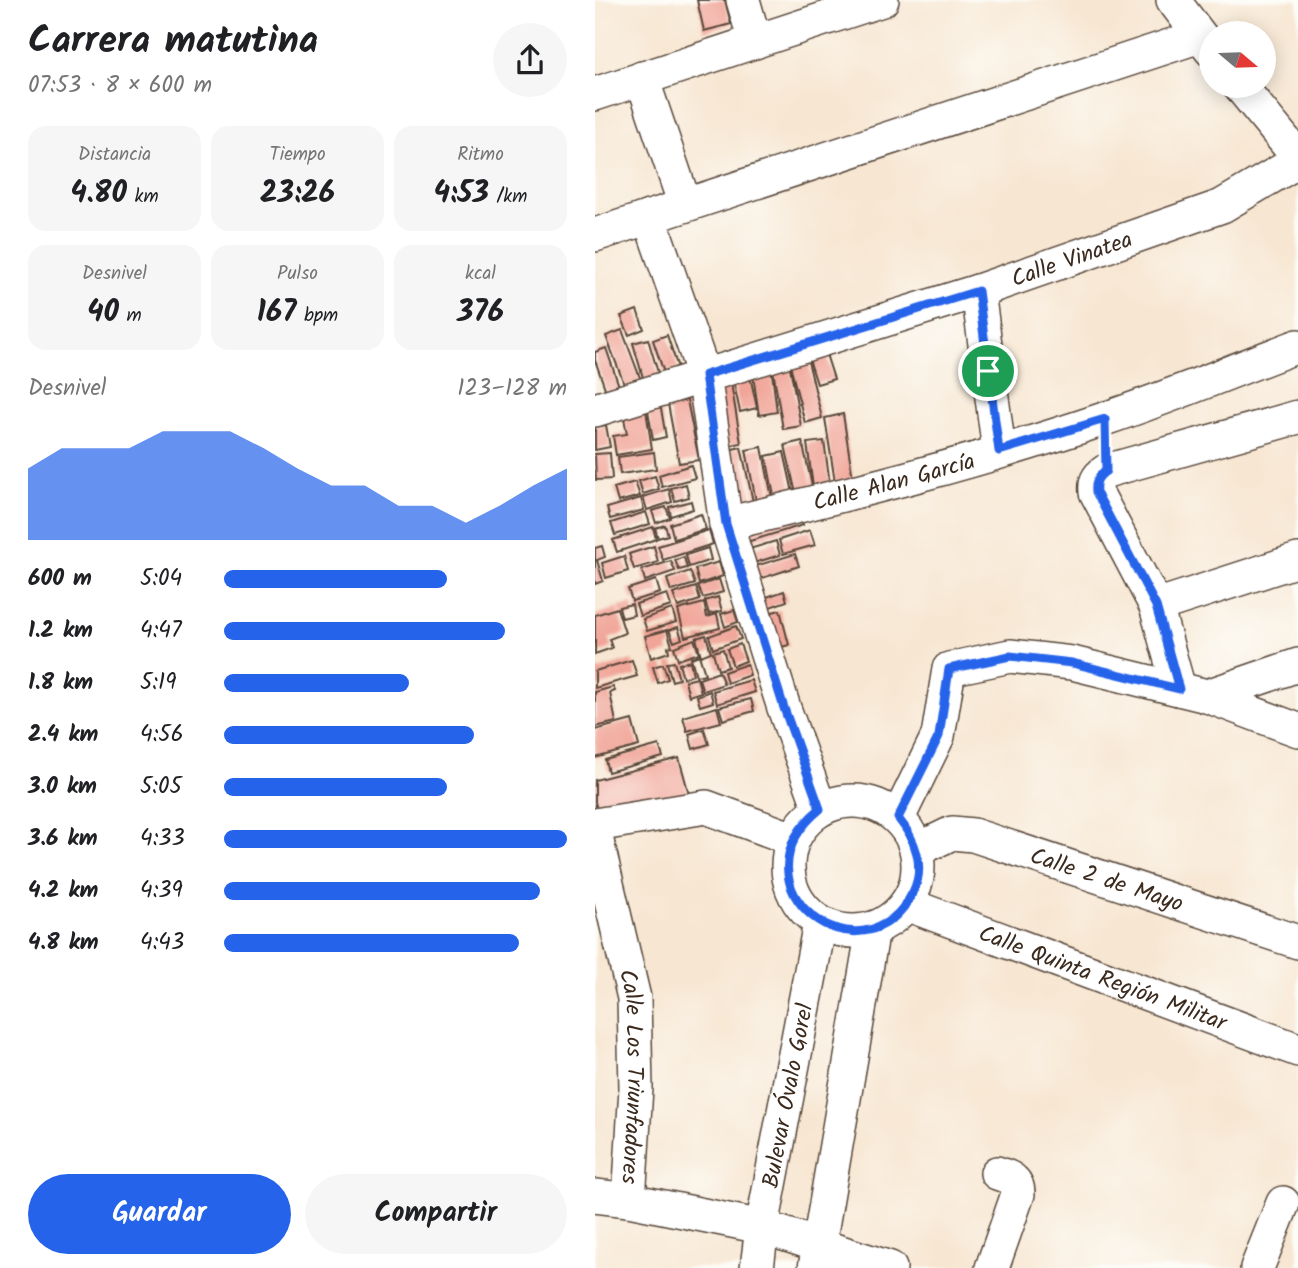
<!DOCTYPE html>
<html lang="es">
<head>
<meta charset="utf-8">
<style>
  :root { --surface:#fff; --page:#f6f6f6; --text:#202124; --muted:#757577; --accent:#2563eb }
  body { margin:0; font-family:Kalam,sans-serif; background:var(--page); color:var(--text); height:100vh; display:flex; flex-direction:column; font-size:26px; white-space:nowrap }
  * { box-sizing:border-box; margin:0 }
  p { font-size:23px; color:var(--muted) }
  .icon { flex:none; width:38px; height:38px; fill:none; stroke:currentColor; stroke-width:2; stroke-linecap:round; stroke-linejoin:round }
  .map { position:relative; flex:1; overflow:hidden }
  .sheet { display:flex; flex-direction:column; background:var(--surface); width:595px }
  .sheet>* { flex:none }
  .needle { width:46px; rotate:109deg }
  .buttons { position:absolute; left:604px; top:21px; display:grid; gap:14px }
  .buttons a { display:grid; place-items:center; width:77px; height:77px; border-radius:50%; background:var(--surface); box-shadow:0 4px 18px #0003; font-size:35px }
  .pin { position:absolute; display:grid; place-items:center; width:60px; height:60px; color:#fff; margin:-30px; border:4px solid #fff; border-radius:50%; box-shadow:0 2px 7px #0007 }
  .round { display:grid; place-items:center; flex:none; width:74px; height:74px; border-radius:37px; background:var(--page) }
  .headline { display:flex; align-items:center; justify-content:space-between; height:119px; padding:0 28px }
  h1 { font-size:38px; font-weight:800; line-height:52px }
  .figures { display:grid; grid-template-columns:repeat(3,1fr); gap:10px; height:119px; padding:7px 28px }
  .figures div { display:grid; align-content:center; border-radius:18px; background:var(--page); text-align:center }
  .figures b { font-size:30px; font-weight:800 }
  .figures small { font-size:19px; font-weight:400 }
  .figures p { font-size:19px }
  .chart { height:196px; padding:14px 28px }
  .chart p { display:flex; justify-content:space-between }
  .chart svg { width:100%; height:126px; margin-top:7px; fill:var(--accent); opacity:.7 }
  .cta { display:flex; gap:14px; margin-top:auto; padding:14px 28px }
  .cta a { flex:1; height:80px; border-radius:42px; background:var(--accent); color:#fff; font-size:28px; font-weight:800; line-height:80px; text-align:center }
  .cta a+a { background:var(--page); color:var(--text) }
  ul { padding:0 28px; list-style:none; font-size:23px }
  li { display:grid; grid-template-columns:112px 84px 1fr; align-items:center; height:52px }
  li i { height:18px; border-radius:9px; background:var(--accent) }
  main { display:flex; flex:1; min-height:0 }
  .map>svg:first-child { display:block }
  .building { fill:#f1a599 }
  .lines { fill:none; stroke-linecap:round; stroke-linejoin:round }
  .minor-casing { stroke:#574639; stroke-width:36 }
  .minor { stroke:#fff; stroke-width:33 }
  .route-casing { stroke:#fff; stroke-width:14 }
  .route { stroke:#2563eb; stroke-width:9 }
  .labels { text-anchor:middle; stroke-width:6; stroke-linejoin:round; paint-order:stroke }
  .street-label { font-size:23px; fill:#3b2a1e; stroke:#fdfcf7 }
</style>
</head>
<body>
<main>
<section class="sheet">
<div class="headline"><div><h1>Carrera matutina</h1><p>07:53 · 8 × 600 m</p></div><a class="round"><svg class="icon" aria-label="share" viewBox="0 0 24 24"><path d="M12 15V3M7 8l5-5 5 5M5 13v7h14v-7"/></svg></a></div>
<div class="figures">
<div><p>Distancia</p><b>4.80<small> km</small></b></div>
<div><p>Tiempo</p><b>23:26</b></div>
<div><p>Ritmo</p><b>4:53<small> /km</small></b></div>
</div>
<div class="figures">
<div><p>Desnivel</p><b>40<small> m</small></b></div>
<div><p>Pulso</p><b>167<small> bpm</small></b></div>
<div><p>kcal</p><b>376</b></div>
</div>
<div class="chart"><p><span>Desnivel</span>123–128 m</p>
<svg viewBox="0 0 160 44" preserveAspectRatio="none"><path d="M0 44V19L10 12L20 12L30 12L40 6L50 6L60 6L70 12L80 19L90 25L100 25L110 32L120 32L130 38L140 32L150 25L160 19V44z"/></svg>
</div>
<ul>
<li><b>600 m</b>5:04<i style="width:65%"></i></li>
<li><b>1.2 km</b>4:47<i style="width:82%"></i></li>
<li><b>1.8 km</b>5:19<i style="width:54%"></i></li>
<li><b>2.4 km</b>4:56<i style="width:73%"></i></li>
<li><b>3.0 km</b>5:05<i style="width:65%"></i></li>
<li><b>3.6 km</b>4:33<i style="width:100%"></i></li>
<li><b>4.2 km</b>4:39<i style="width:92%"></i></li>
<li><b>4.8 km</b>4:43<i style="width:86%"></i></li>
</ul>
<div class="cta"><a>Guardar</a><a>Compartir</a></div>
</section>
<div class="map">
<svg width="703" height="1268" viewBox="0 0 703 1268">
  <rect width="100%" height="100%" fill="#fdfcf7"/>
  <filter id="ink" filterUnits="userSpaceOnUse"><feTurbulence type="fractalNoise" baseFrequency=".0143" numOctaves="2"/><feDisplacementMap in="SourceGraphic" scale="14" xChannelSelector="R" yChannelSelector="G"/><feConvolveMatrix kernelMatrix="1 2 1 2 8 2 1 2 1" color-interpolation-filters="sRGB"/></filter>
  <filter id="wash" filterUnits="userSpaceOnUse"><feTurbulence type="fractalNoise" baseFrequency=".00686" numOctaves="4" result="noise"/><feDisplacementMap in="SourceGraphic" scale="28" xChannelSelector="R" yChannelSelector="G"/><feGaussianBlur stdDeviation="1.57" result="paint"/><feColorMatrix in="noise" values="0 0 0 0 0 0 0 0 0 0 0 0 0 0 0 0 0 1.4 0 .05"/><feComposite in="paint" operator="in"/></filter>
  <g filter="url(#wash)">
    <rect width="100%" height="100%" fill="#f7e6d1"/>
    <g id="blocks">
      <g class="building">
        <polygon points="102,0 130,0 136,24 109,31"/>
        <polygon points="42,310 49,329 34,335 26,316"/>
        <polygon points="27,330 47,383 31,389 11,336"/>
        <polygon points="72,335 83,368 69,373 58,340"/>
        <polygon points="53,339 64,376 49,381 38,343"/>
        <polygon points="11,348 25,389 12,394 0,360 0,352"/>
        <polygon points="230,351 239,379 222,384 213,356"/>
        <polygon points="213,361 227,418 210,423 195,365"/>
        <polygon points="176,365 182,412 164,415 157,368"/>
        <polygon points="195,367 206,426 188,429 178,370"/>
        <polygon points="155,376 162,408 145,412 138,379"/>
        <polygon points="136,383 146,443 122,448 112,387"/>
        <polygon points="92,400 104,460 84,463 73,404"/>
        <polygon points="65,403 71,437 58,440 52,405"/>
        <polygon points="51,410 57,449 21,455 18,436 32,434 28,413"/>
        <polygon points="248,414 258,479 240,482 230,418"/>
        <polygon points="11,425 15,447 0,450 0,427"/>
        <polygon points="207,441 218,490 201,494 190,445"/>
        <polygon points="229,441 235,484 218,487 212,443"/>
        <polygon points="146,447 159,506 135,512 121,453"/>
        <polygon points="167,447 178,503 162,506 151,450"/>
        <polygon points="59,452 61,469 25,474 23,457"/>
        <polygon points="189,452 199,497 180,501 171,456"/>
        <polygon points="15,453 17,479 1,480 0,454"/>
        <polygon points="96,465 100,478 67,487 64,475"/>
        <polygon points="60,476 64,489 48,494 44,481"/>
        <polygon points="40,482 45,496 23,502 19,488"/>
        <polygon points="91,484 94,497 80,501 76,488"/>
        <polygon points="74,489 77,502 52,510 48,497"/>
        <polygon points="46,498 49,510 15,519 12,508"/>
        <polygon points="96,501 98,509 76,516 74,507"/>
        <polygon points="71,507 75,518 61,523 57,511"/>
        <polygon points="51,512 55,524 20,535 16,523"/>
        <polygon points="204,512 208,525 145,544 141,531"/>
        <polygon points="106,514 111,529 79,539 75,524"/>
        <polygon points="70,525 73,535 63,538 60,528"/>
        <polygon points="58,527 61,539 22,552 18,540"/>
        <polygon points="114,530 118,544 68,560 63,546"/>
        <polygon points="215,530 220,545 188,554 184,540"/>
        <polygon points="181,541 185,555 152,565 148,551"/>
        <polygon points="7,546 10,557 2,560 8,581 0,584 0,548"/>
        <polygon points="59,546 63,562 39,569 34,554"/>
        <polygon points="113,548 116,560 94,567 91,555"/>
        <polygon points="200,554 204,566 155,582 151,569"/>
        <polygon points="29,556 33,571 11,578 7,563"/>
        <polygon points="89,557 92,568 84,570 80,560"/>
        <polygon points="76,561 80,571 50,581 47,570"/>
        <polygon points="124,562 128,576 104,584 100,569"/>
        <polygon points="95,571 100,584 76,591 72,579"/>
        <polygon points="124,579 128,592 108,598 103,586"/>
        <polygon points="61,580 65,593 37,601 33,589"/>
        <polygon points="101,587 105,600 83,607 78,594"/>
        <polygon points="189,591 192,601 164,611 160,601"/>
        <polygon points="72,594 76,606 45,616 41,604"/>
        <polygon points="123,597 127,611 114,614 110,601"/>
        <polygon points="109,603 112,617 122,614 125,628 90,637 83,610"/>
        <polygon points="37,604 39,615 27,618 24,607"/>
        <polygon points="22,608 30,633 14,639 17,648 0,654 0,615"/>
        <polygon points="77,609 81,622 52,631 48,619"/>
        <polygon points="139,610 143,622 130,627 126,614"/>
        <polygon points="185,610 194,645 175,650 166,615"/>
        <polygon points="141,626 146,639 118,649 114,636"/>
        <polygon points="83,627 87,639 79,642 74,630"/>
        <polygon points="72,630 77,646 73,647 74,652 56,658 50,636"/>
        <polygon points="111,635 116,652 106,656 101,638"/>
        <polygon points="99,639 104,653 83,660 79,647"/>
        <polygon points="145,644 151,661 138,666 132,649"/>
        <polygon points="128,649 133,667 123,670 118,652"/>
        <polygon points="104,655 110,674 101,676 96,658"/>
        <polygon points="37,660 42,676 0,688 0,671"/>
        <polygon points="95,661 98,675 88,678 84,664"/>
        <polygon points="79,662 84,679 77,681 72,663"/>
        <polygon points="68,664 73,679 63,683 58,667"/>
        <polygon points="152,664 155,675 132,683 129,672"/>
        <polygon points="124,672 129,684 108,691 104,679"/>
        <polygon points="102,678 106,692 94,696 90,681"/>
        <polygon points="156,680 160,692 122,704 118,691"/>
        <polygon points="18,687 20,691 15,693 21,722 0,727 0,692"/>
        <polygon points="115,691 118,702 105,706 102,696"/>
        <polygon points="156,699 159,711 128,720 124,707"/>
        <polygon points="122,707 126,722 92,731 88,717"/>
        <polygon points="37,720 44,746 0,758 0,730"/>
        <polygon points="109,729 114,744 98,749 94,734"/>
        <polygon points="64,745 68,757 13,772 10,760"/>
        <polygon points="84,758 94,794 4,817 0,802 0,780"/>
      </g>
    </g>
  </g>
  <g filter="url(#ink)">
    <use href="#blocks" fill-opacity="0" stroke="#574639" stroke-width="2"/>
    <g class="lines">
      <defs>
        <g id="minor">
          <polyline points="148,0 160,42"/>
          <polyline points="578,0 616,50"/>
          <polyline points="47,78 90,205"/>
          <polyline points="645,86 703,157"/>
          <polyline points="0,94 287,0"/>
          <polyline points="54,217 109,375 131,524 189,708 225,809"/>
          <polyline points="0,235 605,36"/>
          <polyline points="383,291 404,451"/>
          <path id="s1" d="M0 410 383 291 627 206 703 161"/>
          <path id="s2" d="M131 524C258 493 386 461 509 419 575 397 639 370 703 346"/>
          <polyline points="561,606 703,560"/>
          <path d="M584 689 561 606 501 492C500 482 502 477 511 471L703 417"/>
          <polyline points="612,696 703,665"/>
          <circle cx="258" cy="866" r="65"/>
          <polyline points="303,818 343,736 354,669 415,656 477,663 612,696 703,730"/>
          <polyline points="0,825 111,807 198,839"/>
          <path id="s3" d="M0 833 39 998 41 1088 34 1200"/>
          <path id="s4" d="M322 850 357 833 378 835 703 942"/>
          <path id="s5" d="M311 904 703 1050"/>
          <polyline points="0,1196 34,1200 167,1227 295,1268"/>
          <path id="s6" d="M162 1268 167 1227 225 923"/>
          <polyline points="220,1268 278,929"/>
          <path d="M397 1268 423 1194C423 1180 415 1177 402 1173"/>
          <polyline points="662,1268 688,1203"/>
        </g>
      </defs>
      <use href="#minor" class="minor-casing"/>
      <use href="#minor" class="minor"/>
    </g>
  </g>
  <g class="lines" filter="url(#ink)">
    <defs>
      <path id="route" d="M383 291 404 451 510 419 511 471C502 477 500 482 501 492L561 606 584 689 477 663 415 656 354 669 344 736 303 818C320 839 331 866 318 892 269 989 130 887 225 809L189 708 131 524 110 375Z"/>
    </defs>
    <use href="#route" class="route-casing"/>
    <use href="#route" class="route"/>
  </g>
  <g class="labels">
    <g class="street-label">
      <text dy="8" stroke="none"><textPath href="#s1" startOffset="500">Calle Vinatea</textPath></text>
      <text dy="8" stroke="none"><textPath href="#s2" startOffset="173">Calle Alan García</textPath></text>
      <text dy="8" stroke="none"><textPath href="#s4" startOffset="201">Calle 2 de Mayo</textPath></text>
      <text dy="8" stroke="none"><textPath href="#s5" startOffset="210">Calle Quinta Región Militar</textPath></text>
      <text dy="8" stroke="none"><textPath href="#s3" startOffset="248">Calle Los Triunfadores</textPath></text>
      <text dy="8" stroke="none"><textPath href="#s6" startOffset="175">Bulevar Óvalo Gorel</textPath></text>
    </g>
  </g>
</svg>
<div class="buttons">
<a><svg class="needle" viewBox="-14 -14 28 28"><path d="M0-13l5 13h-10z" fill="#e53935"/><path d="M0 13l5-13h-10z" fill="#757577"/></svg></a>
</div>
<div class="pin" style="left:393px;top:371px;background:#1e9e55"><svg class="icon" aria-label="arrive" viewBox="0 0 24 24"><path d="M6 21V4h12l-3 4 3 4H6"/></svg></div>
</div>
</main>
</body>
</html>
